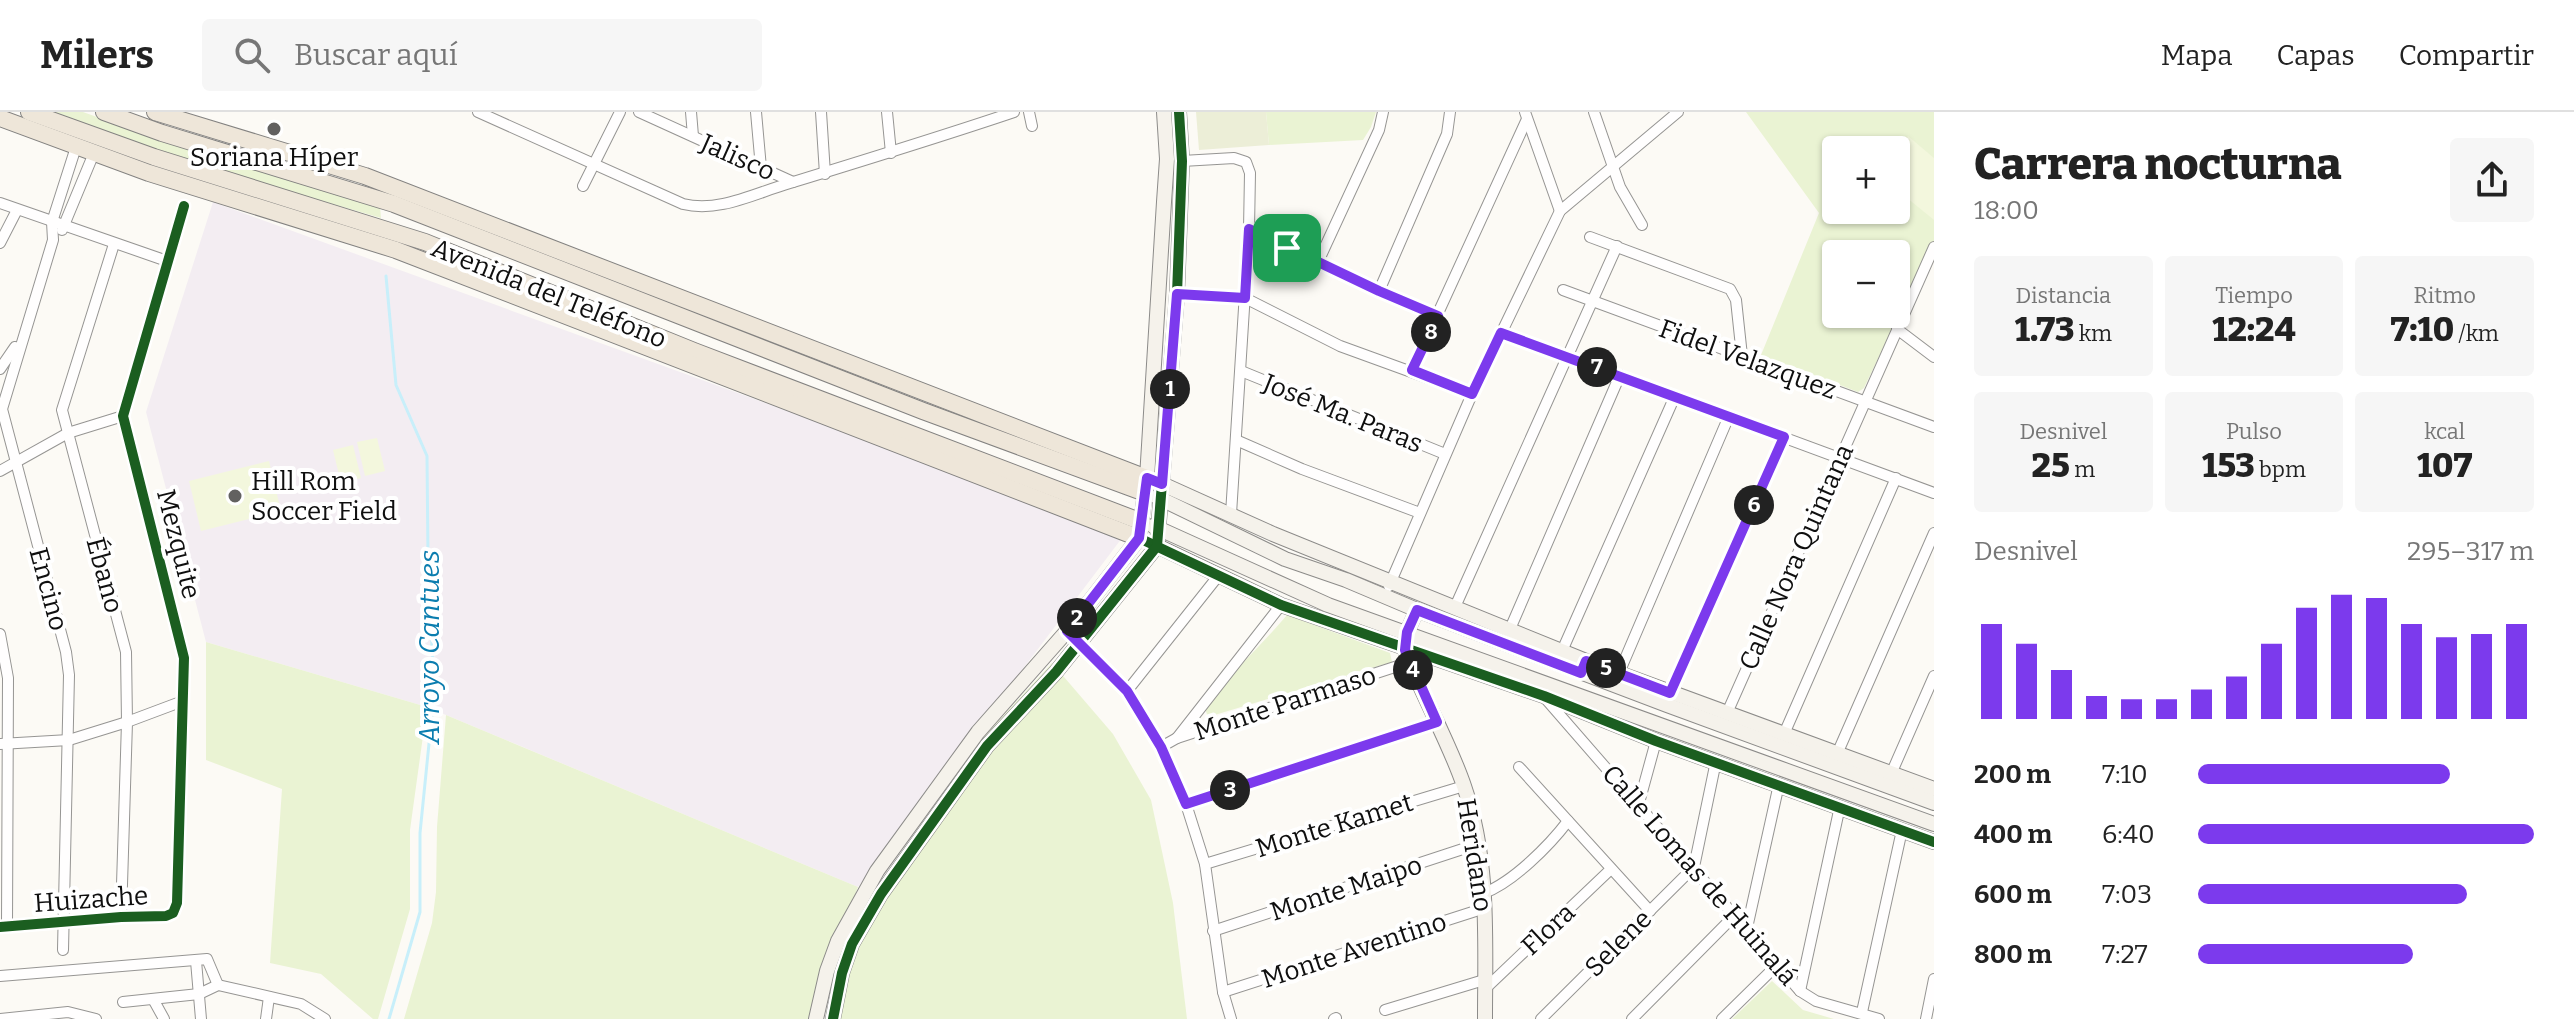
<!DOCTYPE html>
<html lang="es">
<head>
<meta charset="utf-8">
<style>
  :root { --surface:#fff; --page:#f6f6f6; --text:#222; --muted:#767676; --line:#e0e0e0; --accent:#7c3aed }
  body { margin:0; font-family:Bitter,serif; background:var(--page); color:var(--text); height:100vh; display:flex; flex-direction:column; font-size:30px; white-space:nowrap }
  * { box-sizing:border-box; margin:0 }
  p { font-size:26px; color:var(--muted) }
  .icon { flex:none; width:44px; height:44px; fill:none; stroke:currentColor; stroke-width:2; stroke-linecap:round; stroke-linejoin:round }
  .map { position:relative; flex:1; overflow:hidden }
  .sheet { display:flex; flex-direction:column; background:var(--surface); width:640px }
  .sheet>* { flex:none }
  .buttons { position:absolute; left:1822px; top:24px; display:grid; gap:16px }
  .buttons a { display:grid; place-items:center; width:88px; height:88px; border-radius:8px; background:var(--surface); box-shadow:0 2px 6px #0004; font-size:40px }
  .pin { position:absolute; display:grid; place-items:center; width:68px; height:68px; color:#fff; margin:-34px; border-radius:16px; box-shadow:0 4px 12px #0006 }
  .km { position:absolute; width:40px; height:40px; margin:-20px; border-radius:50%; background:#222; color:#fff; font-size:22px; line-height:40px; text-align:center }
  .round { display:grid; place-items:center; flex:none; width:84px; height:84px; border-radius:8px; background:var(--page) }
  .overview { display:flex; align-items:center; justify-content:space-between; height:136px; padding:0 40px }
  h1 { font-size:44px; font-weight:800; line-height:60px }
  .stats { display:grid; grid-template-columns:repeat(3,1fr); gap:12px; height:136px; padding:8px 40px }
  .stats div { display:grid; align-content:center; border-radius:8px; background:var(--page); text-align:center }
  .stats b { font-size:34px; font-weight:800 }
  .stats small { font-size:22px; font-weight:400 }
  .stats p { font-size:22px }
  .chart { height:224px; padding:16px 40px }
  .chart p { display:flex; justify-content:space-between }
  .chart svg { width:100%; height:144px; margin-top:8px; stroke:var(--accent); stroke-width:6 }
  ul { padding:0 40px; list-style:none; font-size:26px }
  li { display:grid; grid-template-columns:128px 96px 1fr; align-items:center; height:60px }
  li i { height:20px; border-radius:10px; background:var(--accent) }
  header { display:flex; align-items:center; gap:48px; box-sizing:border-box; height:112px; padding:0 40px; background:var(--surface); border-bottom:2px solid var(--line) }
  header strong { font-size:38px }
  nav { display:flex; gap:44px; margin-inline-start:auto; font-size:28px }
  .search { width:560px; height:72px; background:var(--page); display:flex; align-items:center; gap:20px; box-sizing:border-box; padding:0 28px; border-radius:8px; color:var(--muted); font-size:30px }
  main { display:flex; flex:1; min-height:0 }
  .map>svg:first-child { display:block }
  .industrial { fill:#f3edf2 }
  .green { fill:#eaf3d3; fill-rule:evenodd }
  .cemetery { fill:#eceed7 }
  .pitch { fill:#f3f7dd }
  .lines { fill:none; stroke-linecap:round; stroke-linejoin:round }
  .stream { stroke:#c8effa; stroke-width:3 }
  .street-casing { stroke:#969593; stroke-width:12 }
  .secondary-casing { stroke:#8c8b89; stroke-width:16 }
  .primary-casing { stroke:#838280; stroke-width:18 }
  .street { stroke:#fffefe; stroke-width:10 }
  .secondary { stroke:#f5f2eb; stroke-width:14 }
  .primary { stroke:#eee6d9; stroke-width:16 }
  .cycleway-casing { stroke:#fff; stroke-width:15 }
  .cycleway { stroke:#1b5e20; stroke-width:10 }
  .route-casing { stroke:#fff; stroke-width:16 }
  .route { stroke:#7c3aed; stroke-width:10 }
  .poi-dot { fill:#626160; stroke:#fff; stroke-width:3 }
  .labels { text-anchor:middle; stroke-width:8; stroke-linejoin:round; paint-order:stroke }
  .poi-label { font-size:26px; fill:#0f0f0f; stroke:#fff }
  .street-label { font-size:26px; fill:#0f0f0f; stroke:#fff }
  .water-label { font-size:28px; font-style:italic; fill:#0b7daf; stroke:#fff }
</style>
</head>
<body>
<header>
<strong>Milers</strong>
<div class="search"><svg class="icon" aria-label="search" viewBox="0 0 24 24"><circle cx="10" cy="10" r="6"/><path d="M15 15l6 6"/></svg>Buscar aquí</div>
<nav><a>Mapa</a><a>Capas</a><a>Compartir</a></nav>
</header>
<main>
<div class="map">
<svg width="1934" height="907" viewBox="0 0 1934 907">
  <rect width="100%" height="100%" fill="#fcfaf5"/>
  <polygon class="industrial" points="213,90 1125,422 858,775 427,595 206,530 146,300"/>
  <g class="green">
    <polygon points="49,0 83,0 122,14 380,94 381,106 201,54"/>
    <polygon points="1266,0 1376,0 1371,15 1363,28 1269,33"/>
    <path d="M1746 0H1934V129L1864 276 1858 280 1761 243 1819 101ZM1836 38H1896V98H1836ZM1836 142H1896V202H1836Z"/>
    <path d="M1287 503 1390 541 1392 550 1208 605 1204 594C1230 562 1260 535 1287 503Z"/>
    <polygon points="206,530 427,595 410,718 410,797 378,907 373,907 321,862 270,851 282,677 206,648"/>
    <polygon points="1052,551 1113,622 1151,688 1173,791 1187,907 839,907 853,837 877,778 981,628"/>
    <polygon points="446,603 858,775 832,845 824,907 404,907 432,811 436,780 437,715"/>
    <polygon points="1772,869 1803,898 1834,907 1732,907"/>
  </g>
  <polygon class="cemetery" points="1196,0 1266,0 1269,33 1199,38"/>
  <g class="pitch">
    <polygon points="1908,24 1934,46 1934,108 1896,77 1896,38"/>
    <polygon points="377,326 385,359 365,364 357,330"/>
    <polygon points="353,333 361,366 341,371 333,338"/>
    <polygon points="269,349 281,399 201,419 189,369"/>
  </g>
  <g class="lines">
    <polyline class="stream" points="386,164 396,273 427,344 428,444 434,582 420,721 420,800 389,907"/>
    <defs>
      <g id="street">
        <path d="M478 0 683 92C719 101 755 81 790 71 865 48 940 25 1014 0"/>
        <polyline points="639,0 793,70"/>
        <polyline points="691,0 693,24"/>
        <polyline points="756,0 761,56"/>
        <polyline points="821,0 825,62"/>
        <polyline points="887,0 891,41"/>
        <polyline points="1029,0 1032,14"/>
        <polyline points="1525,0 1560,99"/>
        <polyline points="1594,0 1620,75 1642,113"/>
        <polyline points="1182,49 1234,46 1246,50 1250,61 1249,117 1231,402"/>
        <polyline points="583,74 620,0"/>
        <polyline points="0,91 167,149"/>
        <polyline points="1249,117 1379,179 1438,204"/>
        <polyline points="62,118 94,41"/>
        <polyline points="1590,125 1730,177 1736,188 1742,244"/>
        <polyline points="0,131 17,98"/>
        <polyline points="114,132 62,298 126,540 127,610 121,805"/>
        <polyline points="1318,150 1379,18 1383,0"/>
        <polyline points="1563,178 1934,315"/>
        <polyline points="1379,179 1447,22 1450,0"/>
        <polyline points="1177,182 1245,186 1340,234 1472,282"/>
        <polyline points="1897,217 1934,245"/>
        <polyline points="1501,221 1934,381"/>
        <polyline points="0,257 15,235"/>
        <polyline points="1412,258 1527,7"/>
        <polyline points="1241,259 1445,342"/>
        <polyline points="1236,328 1302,357 1420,401"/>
        <polyline points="0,359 68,321 123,304"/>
        <polyline points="1389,474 1472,282 1560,99 1678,0"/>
        <polyline points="1455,495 1617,134"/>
        <polyline points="1510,517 1620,263"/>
        <polyline points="1067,519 1127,579 1161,635 1186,692 1205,752 1223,880 1231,907"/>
        <polyline points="0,522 8,566 7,815"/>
        <polyline points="1562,539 1675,284"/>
        <polyline points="1619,561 1729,304"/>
        <polyline points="1127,579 1219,463"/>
        <polyline points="1670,581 1784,325"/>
        <polyline points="1545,586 1800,879 1816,889 1879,907"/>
        <polyline points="1727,601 1934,135"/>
        <polyline points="1784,622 1896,366"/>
        <polyline points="1177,626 1281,493"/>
        <polyline points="0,632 69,628 127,610 183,589"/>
        <polyline points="1161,635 1177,626 1410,550"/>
        <polyline points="1837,642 1934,421"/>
        <polyline points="1519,655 1650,799"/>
        <polyline points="1891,662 1934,564"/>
        <polyline points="1639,691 1656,629"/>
        <polyline points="1186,692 1437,610"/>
        <polyline points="1205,752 1464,674"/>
        <path d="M1484 781C1513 770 1549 734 1568 709"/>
        <polyline points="0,815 121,805 166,804 173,801 177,791 184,546 123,304 184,94"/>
        <polyline points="1747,816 1779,672"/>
        <polyline points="1213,819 1478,732"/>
        <polyline points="63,838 69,563 66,540 2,297 53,128 52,110 76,35"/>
        <polyline points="196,849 201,907"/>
        <polyline points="0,864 207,847 218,873"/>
        <polyline points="1485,877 1611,757"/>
        <polyline points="1800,879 1840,694"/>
        <polyline points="1223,880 1485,796"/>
        <polyline points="153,887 164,907"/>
        <polyline points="123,890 199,882 218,873 301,892 325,907"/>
        <polyline points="1385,898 1484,868"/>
        <polyline points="1862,900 1902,718"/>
        <polyline points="0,907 68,900 96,907"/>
        <polyline points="266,907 269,885"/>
        <polyline points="1334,907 1336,906"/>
        <polyline points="1541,907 1694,755 1716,649"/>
        <polyline points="1632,907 1735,803"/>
        <polyline points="1722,907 1778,852"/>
        <polyline points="1926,907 1934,867"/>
      </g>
      <g id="secondary">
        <polyline points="1162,372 1273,422 1586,549 1934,677"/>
        <polyline points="1157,385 1285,447 1346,468 1417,498 1667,593 1934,691"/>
        <polyline points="1153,414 1328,493 1934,712"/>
        <polyline points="1151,431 1281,493 1544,584 1656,629 1934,730"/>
        <path d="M1417 498 1407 520 1405 538C1422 584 1448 627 1464 674 1490 749 1485 829 1485 907"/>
        <polyline points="816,907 827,859 838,829 877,759 978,620 1067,519 1139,426 1147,366 1164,90 1167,47 1164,0"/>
        <polyline points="833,907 842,861 852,832 881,782 987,634 1056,560 1157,434 1177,182 1182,49 1179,0"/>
      </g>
      <g id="primary">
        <polyline points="29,0 154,45 425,130 694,239 1142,410"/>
        <polyline points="104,0 162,21 394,92 923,299 1145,381"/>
        <polyline points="155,0 365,64 1162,372"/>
        <polyline points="0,6 149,61 396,138 1139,426"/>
      </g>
    </defs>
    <use href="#street" class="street-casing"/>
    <use href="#secondary" class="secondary-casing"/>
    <use href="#primary" class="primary-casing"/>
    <use href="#street" class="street"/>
    <use href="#secondary" class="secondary"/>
    <use href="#primary" class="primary"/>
    <defs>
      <g id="cycleway">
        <polyline points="1139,426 1281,493 1544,584 1656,629 1934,730"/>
        <polyline points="0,815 121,805 166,804 173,801 177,791 184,546 123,304 184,94"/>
        <polyline points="833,907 842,861 852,832 881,782 987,634 1056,560 1157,434 1177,182 1182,49 1179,0"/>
      </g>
    </defs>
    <use href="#cycleway" class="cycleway-casing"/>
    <use href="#cycleway" class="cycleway"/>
  </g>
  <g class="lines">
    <defs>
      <polygon id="route" points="1249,117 1379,179 1438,204 1412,258 1472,282 1501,221 1784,325 1670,581 1586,549 1581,561 1417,498 1407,520 1405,538 1437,610 1186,692 1161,635 1127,579 1067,519 1139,426 1147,366 1162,372 1177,182 1245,186"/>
    </defs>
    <use href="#route" class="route-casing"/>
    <use href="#route" class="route"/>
  </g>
  <g class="poi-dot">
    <circle cx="274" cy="17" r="8"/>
    <circle cx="235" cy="384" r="8"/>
  </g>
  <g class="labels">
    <g class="poi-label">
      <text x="274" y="54">Soriana Híper</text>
      <text x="251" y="378" text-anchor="start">Hill Rom<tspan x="251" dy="30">Soccer Field</tspan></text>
    </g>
    <g class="street-label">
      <text transform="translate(738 45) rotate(24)" y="9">Jalisco</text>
      <text transform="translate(549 181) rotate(22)" y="9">Avenida del Teléfono</text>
      <text transform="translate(1748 247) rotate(20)" y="9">Fidel Velazquez</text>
      <text transform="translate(1343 301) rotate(22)" y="9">José Ma. Paras</text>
      <text transform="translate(179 432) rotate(76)" y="9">Mezquite</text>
      <text transform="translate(1796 445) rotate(-66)" y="9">Calle Nora Quintana</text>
      <text transform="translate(105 463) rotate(75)" y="9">Ébano</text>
      <text transform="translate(49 477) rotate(75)" y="9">Encino</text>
      <text transform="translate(1285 591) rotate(-18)" y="9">Monte Parmaso</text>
      <text transform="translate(1334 713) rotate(-17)" y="9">Monte Kamet</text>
      <text transform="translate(1475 743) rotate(81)" y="9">Heridano</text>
      <text transform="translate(1700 763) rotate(49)" y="9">Calle Lomas de Huinalá</text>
      <text transform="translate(1346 776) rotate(-18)" y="9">Monte Maipo</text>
      <text transform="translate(91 787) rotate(-4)" y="9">Huizache</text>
      <text transform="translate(1548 817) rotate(-43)" y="9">Flora</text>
      <text transform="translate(1618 831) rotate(-45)" y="9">Selene</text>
      <text transform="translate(1354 838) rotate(-18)" y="9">Monte Aventino</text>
    </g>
    <g class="water-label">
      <text transform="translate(429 535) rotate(-90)" y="10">Arroyo Cantues</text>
    </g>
  </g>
</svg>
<div class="buttons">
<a>+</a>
<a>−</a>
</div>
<div class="pin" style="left:1287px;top:136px;background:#1e9e55"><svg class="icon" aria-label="arrive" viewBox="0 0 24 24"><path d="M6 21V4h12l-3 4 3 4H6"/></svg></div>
<b class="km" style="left:1170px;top:277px">1</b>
<b class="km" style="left:1077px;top:506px">2</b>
<b class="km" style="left:1230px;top:678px">3</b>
<b class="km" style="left:1413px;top:558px">4</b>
<b class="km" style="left:1606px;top:556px">5</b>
<b class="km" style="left:1754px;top:393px">6</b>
<b class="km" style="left:1597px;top:255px">7</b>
<b class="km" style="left:1431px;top:220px">8</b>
</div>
<section class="sheet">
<div class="overview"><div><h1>Carrera nocturna</h1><p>18:00</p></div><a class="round"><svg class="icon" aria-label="share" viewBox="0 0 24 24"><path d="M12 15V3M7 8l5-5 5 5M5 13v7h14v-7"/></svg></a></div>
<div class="stats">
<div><p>Distancia</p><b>1.73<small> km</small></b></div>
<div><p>Tiempo</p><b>12:24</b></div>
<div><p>Ritmo</p><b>7:10<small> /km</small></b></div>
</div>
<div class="stats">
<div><p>Desnivel</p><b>25<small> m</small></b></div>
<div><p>Pulso</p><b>153<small> bpm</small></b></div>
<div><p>kcal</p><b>107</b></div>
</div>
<div class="chart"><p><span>Desnivel</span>295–317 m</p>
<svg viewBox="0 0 160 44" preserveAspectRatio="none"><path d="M5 44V15M15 44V21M25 44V29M35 44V37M45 44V38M55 44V38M65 44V35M75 44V31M85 44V21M95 44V10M105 44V6M115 44V7M125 44V15M135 44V19M145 44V18M155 44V15"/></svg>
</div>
<ul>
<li><b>200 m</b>7:10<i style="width:75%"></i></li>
<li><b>400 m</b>6:40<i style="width:100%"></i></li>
<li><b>600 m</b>7:03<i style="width:80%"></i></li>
<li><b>800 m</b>7:27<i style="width:64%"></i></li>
</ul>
</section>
</main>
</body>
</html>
